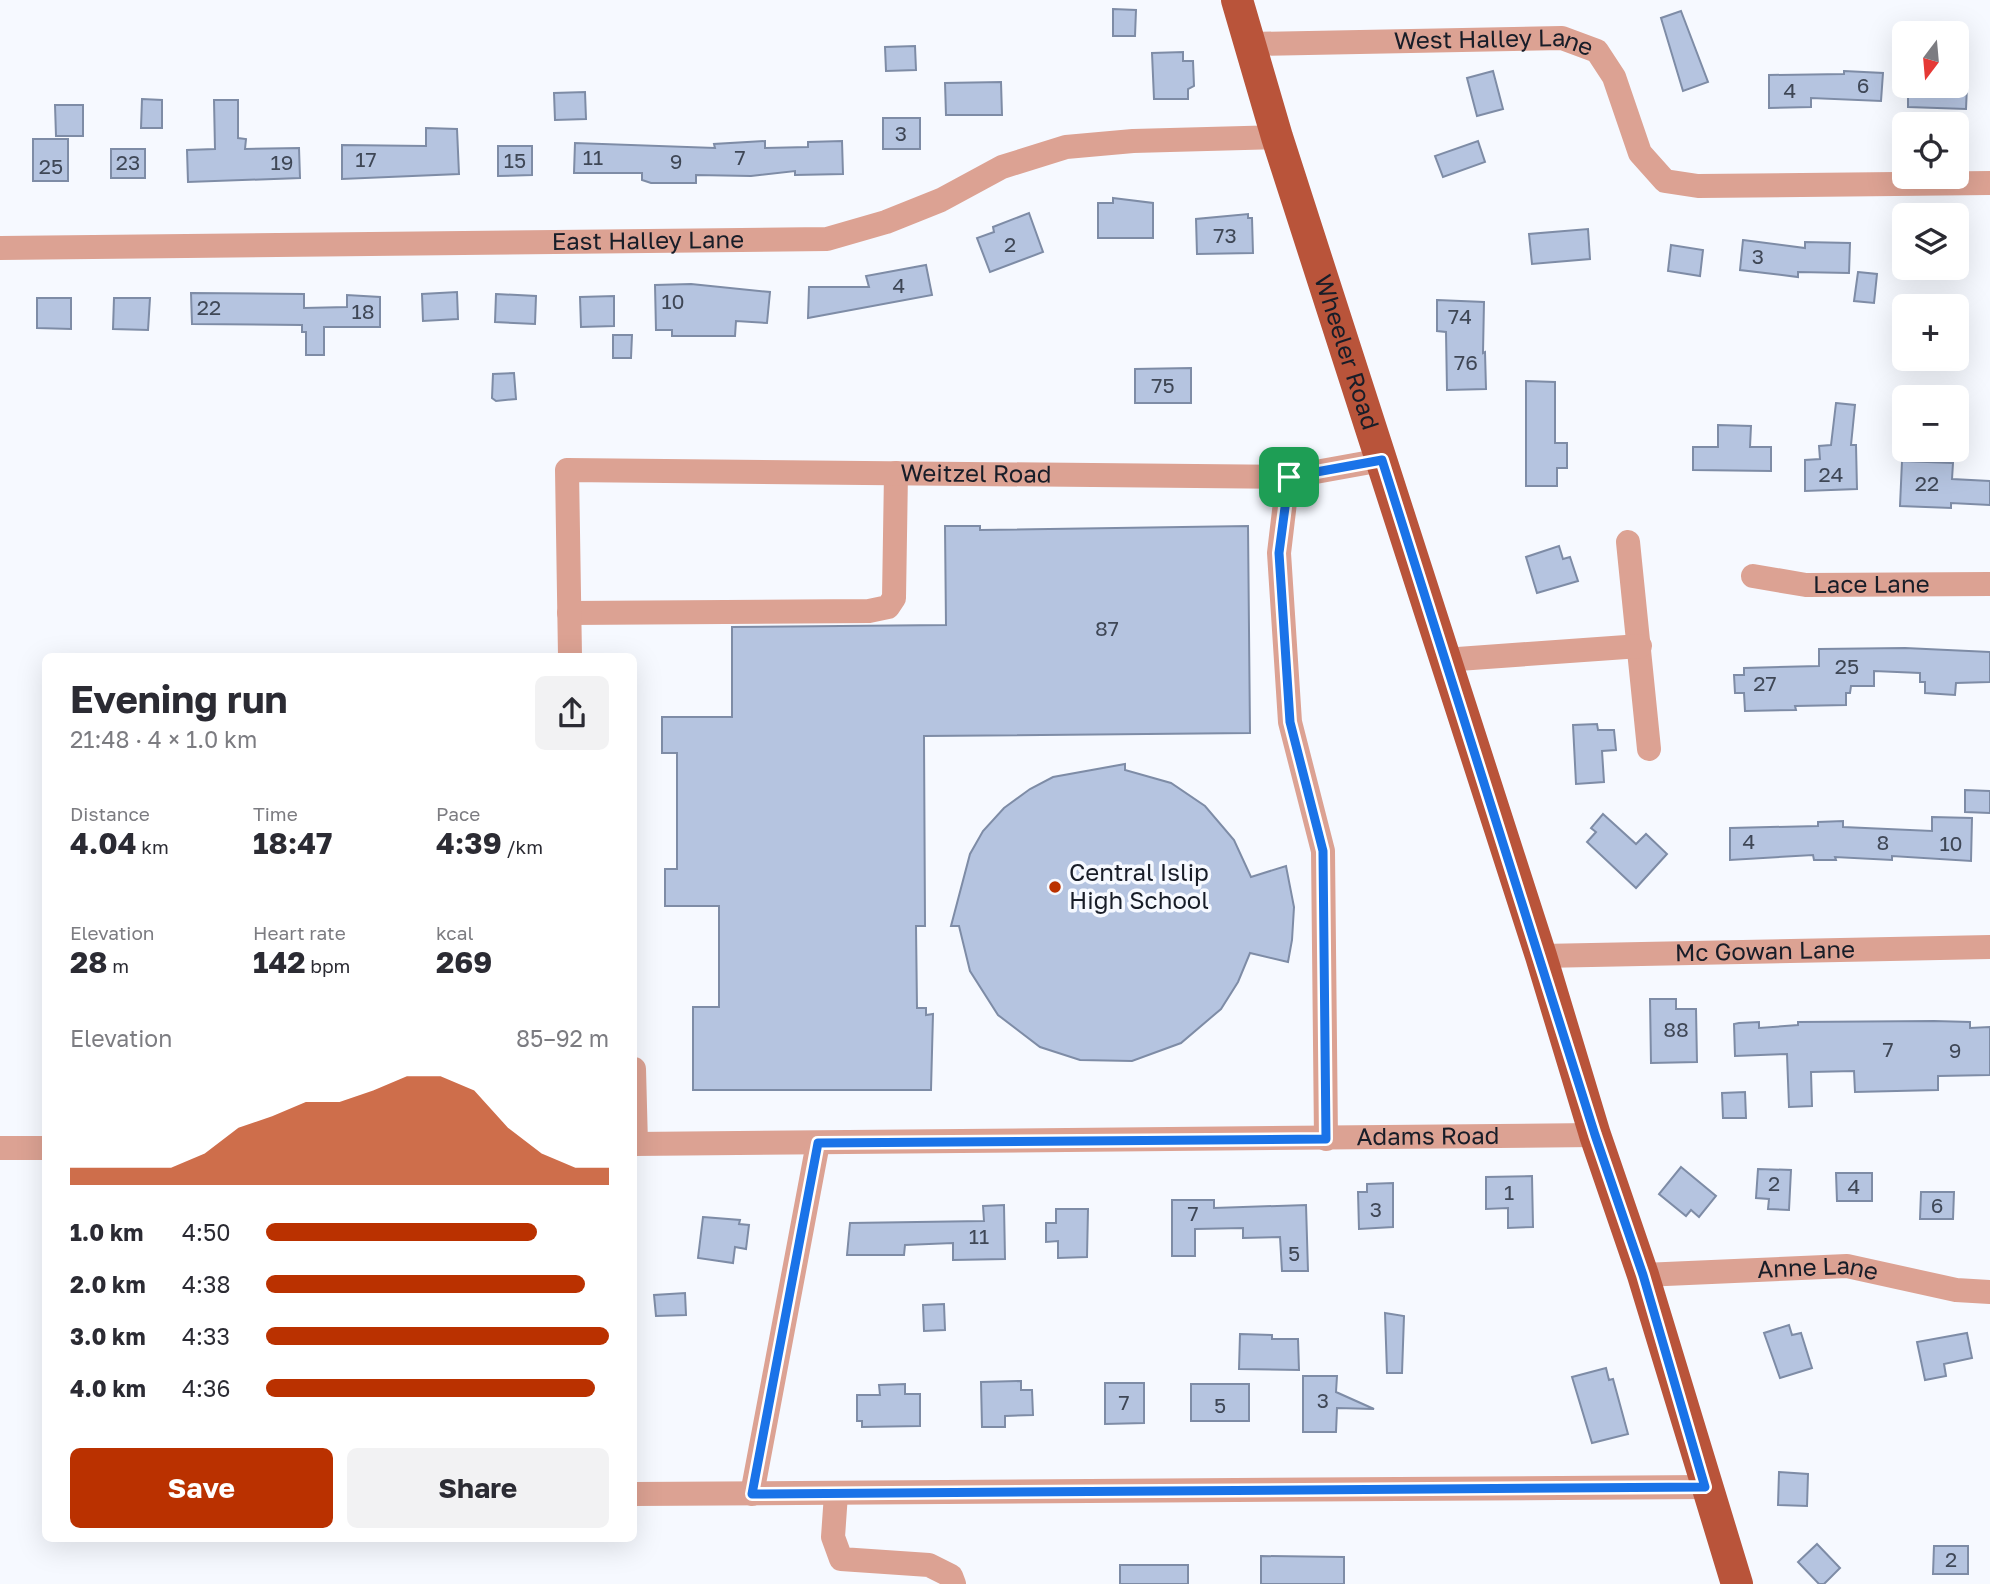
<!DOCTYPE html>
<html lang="en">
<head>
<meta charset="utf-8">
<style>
  :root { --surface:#fff; --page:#f2f2f3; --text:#2b2b33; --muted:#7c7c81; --accent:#ba3100 }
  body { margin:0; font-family:"Golos Text",sans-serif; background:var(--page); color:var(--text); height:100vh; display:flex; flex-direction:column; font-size:26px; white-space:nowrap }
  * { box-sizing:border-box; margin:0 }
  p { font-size:23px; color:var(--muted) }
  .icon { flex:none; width:38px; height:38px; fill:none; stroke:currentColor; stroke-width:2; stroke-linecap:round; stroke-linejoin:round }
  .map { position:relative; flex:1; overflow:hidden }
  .details { position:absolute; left:42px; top:653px; width:595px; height:889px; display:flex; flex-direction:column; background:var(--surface); border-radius:10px; box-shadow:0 7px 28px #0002 }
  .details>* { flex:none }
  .needle { width:46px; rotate:196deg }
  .tools { position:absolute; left:1892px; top:21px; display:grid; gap:14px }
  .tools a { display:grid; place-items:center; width:77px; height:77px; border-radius:10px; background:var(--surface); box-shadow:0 7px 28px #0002; font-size:35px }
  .pin { position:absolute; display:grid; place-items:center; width:60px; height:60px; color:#fff; margin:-30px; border-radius:14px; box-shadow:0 4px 10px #0006 }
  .round { display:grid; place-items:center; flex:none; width:74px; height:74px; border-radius:10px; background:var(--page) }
  .head { display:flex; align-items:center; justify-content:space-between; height:119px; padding:0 28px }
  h1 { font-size:38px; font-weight:700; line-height:52px }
  .metrics { display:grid; grid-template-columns:repeat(3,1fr); gap:10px; height:119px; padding:7px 28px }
  .metrics div { display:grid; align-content:center }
  .metrics b { font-size:30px; font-weight:700 }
  .metrics small { font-size:19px; font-weight:400 }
  .metrics p { font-size:19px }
  .chart { height:196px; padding:14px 28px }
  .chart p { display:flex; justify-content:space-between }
  .chart svg { width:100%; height:126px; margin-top:7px; fill:var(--accent); opacity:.7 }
  .action { display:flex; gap:14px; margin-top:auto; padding:14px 28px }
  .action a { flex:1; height:80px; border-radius:10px; background:var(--accent); color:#fff; font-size:28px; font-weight:700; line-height:80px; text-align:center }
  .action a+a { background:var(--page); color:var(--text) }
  ul { padding:0 28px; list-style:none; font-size:23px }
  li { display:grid; grid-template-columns:112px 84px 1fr; align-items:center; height:52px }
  li i { height:18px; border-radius:9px; background:var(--accent) }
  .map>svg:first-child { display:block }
  .building { fill:#b5c4e0; stroke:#7e8ca6; stroke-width:2 }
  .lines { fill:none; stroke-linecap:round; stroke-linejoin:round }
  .minor { stroke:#dca293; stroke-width:24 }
  .major { stroke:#b9543a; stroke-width:32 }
  .route-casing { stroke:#fff; stroke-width:14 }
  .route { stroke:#1a73e8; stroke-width:9 }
  .poi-dot { fill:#ba3100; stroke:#f6f9ff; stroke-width:2.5 }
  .labels { text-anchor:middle; stroke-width:7; stroke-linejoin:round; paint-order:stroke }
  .number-label { font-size:21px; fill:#3f4756 }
  .street-label { font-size:24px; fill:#181d28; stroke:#f6f9ff }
  .poi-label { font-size:24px; fill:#181d28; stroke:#f6f9ff; text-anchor:start }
</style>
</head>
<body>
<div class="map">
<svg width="1990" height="1584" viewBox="0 0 1990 1584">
  <rect width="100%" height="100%" fill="#f6f9ff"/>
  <g class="building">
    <polygon points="1113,9 1136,10 1135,36 1113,36"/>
    <polygon points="1681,11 1708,82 1683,91 1661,18"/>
    <polygon points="915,46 916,70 886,71 885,47"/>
    <polygon points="1183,52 1183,61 1193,61 1194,86 1188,89 1188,99 1154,99 1152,53"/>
    <polygon points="1493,71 1503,109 1477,116 1467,78"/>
    <polygon points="1844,71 1883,73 1881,101 1811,98 1811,107 1769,108 1769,75 1844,74"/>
    <polygon points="1001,82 1002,115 946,115 945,83"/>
    <polygon points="1908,86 1967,86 1966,109 1908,107"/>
    <polygon points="585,92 586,119 555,120 554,93"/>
    <polygon points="142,99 162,100 162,128 141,128"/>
    <polygon points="214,100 238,100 238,138 246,139 245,149 299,148 300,178 188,182 187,150 215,149"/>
    <polygon points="55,105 83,105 83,136 56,136"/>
    <rect x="883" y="118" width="37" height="31"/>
    <polygon points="426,128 457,129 459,174 342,179 342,145 426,146"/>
    <rect x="33" y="139" width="35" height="42"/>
    <polygon points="765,141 765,148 808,147 808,142 842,141 843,174 795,175 795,171 751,176 696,175 696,183 651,183 642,180 642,173 574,173 575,143 715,148 714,144"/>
    <polygon points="1478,141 1485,162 1443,177 1435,156"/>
    <polygon points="498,146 532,146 532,175 498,176"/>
    <rect x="111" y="149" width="34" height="29"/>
    <polygon points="1113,198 1153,203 1153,238 1098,238 1098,203 1113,203"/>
    <polygon points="1029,213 1043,252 990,272 977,238 994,232 993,227"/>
    <polygon points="1248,214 1248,218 1252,218 1253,253 1197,254 1196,219"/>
    <polygon points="1588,229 1590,259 1532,264 1529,234"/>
    <polygon points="1743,240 1805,248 1805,242 1850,243 1849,273 1798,272 1798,277 1740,270"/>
    <polygon points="1671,245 1703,250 1700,276 1668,271"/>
    <polygon points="926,265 932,295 808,318 809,287 869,287 866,276"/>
    <polygon points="1858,272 1877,274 1874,303 1854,301"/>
    <polygon points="691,284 770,292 767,323 736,321 735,336 672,336 672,330 656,330 655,285"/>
    <polygon points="457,292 458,319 423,321 422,294"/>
    <polygon points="191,293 304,294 304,308 347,307 347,295 380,297 380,327 324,327 324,355 306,355 306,332 302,332 302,325 192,324"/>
    <polygon points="496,294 536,296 535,324 495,322"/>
    <polygon points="614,296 614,326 581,327 580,297"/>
    <polygon points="37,298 71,298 71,329 37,328"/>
    <polygon points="114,298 150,298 148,330 113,329"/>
    <polygon points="1437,300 1484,302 1483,353 1485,352 1486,389 1447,390 1446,332 1437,331"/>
    <polygon points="613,335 632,335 631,358 613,358"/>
    <polygon points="1191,368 1191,403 1135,403 1135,369"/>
    <polygon points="514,373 516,399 496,401 492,398 493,374"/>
    <polygon points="1526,381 1555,382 1555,443 1567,443 1567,468 1557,468 1557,486 1526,486"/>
    <polygon points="1836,403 1855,405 1851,445 1856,445 1857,489 1805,491 1805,460 1820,459 1819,446 1831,445"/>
    <polygon points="1718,425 1751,426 1750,447 1771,447 1771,471 1693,470 1693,447 1718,447"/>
    <polygon points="1902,461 1953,463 1952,479 1990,481 1990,505 1951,503 1951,508 1900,506"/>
    <polygon points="945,526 980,526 980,530 1248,526 1250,733 924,736 925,926 916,926 917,1008 926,1008 926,1015 933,1014 931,1090 693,1090 693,1007 719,1007 719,906 665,906 665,869 677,869 677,753 662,753 662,717 732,717 732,627 946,625"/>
    <polygon points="1559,546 1563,559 1570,557 1578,581 1537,593 1526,557"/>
    <polygon points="1905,648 1990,652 1990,682 1956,683 1955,695 1925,693 1925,682 1920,682 1920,673 1874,671 1874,686 1851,686 1850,693 1846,693 1846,705 1795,706 1796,710 1745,711 1744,693 1735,693 1734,675 1744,675 1744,668 1819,666 1819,649"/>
    <polygon points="1597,724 1598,730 1614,730 1616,750 1602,751 1604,782 1576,784 1573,725"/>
    <polygon points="1125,764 1125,770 1171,783 1205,806 1234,840 1251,877 1286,866 1294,907 1292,940 1288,962 1250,953 1238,982 1221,1009 1181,1043 1132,1061 1080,1060 1040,1047 998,1015 970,971 959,926 951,926 970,854 983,831 1004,808 1030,789 1053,777"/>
    <polygon points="1965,790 1990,791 1990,813 1965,812"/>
    <polygon points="1603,814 1636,844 1646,834 1667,854 1636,888 1587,842 1596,832 1591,828"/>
    <polygon points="1932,817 1972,818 1971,861 1892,856 1892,860 1835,857 1836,860 1814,860 1813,855 1730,860 1730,828 1818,826 1818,822 1843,821 1843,827 1932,831"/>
    <polygon points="1650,999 1676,999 1676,1009 1696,1009 1697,1062 1651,1063"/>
    <polygon points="1934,1021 1970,1022 1970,1028 1990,1027 1990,1075 1938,1076 1938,1090 1855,1092 1854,1071 1811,1072 1812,1106 1789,1107 1787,1054 1735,1056 1734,1024 1739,1023 1759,1022 1759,1028 1798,1025 1798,1022"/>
    <polygon points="1745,1092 1746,1118 1723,1118 1722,1093"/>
    <polygon points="1681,1167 1716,1196 1699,1217 1691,1210 1686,1216 1659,1194"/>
    <polygon points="1758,1169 1791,1170 1789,1210 1768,1209 1769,1199 1756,1198"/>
    <polygon points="1836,1173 1872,1173 1872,1201 1837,1201"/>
    <polygon points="1532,1176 1533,1227 1508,1228 1508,1208 1486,1209 1486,1177"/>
    <polygon points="1393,1183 1393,1227 1359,1229 1358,1192 1367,1192 1367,1184"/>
    <polygon points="1921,1192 1954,1192 1953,1219 1920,1219"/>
    <polygon points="1172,1200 1214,1200 1214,1208 1306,1205 1308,1271 1282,1271 1280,1237 1243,1238 1243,1228 1195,1229 1195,1256 1172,1256"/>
    <polygon points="1004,1205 1005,1259 953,1260 953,1243 905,1245 904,1255 847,1255 850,1223 984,1221 983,1206"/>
    <polygon points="1056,1209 1088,1209 1087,1257 1058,1258 1058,1241 1046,1242 1046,1223 1056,1223"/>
    <polygon points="703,1217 740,1220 739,1224 749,1225 746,1249 735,1247 733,1263 698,1258"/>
    <polygon points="685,1293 686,1315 656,1316 654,1295"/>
    <polygon points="944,1304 945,1330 924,1331 923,1305"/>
    <polygon points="1385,1313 1404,1316 1402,1373 1387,1373"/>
    <polygon points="1789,1325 1792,1335 1801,1333 1812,1368 1780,1378 1764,1333"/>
    <polygon points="1967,1333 1972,1358 1944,1364 1946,1376 1925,1380 1917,1342"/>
    <polygon points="1240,1334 1272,1335 1272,1339 1298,1339 1299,1370 1239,1369"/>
    <polygon points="1606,1368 1609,1380 1613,1379 1628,1434 1592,1443 1572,1377"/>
    <polygon points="1303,1376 1337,1376 1336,1392 1374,1409 1337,1408 1336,1432 1303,1432"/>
    <polygon points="1021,1381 1021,1390 1032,1390 1033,1415 1005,1416 1005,1427 982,1427 981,1382"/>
    <polygon points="1105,1383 1144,1383 1144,1423 1105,1424"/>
    <polygon points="905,1384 905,1394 920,1394 920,1426 862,1427 862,1421 857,1421 857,1395 880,1395 879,1385"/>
    <rect x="1191" y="1384" width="58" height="37"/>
    <polygon points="1779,1472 1808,1474 1807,1506 1778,1505"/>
    <polygon points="1817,1544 1840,1568 1824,1584 1819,1584 1798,1562"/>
    <polygon points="1934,1546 1968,1546 1968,1574 1933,1574"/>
    <polygon points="1261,1556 1344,1557 1344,1584 1261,1584"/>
    <rect x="1120" y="1565" width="68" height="19"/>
  </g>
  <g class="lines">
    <g class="minor">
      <path id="s1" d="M1251 44 1562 38 1597 51 1614 77 1640 153 1665 181 1698 186 1990 183"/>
      <path id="s2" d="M0 248 827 239 886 222 941 200 1002 167 1066 147 1133 141 1277 137"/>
      <polyline points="1288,477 1279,553 1290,722 1323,851 1326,1139"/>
      <polyline points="1628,542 1649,749"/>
      <path id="s3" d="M1753 576 1806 585 1990 584"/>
      <polyline points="569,613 869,611 888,607 894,598 896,473"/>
      <path id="s4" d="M570 656 567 470 1288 477 1382 460"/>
      <polyline points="1444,660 1640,646"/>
      <path id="s5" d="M1541 956 1990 947"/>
      <polyline points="634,1069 636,1144"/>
      <path id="s6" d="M634 1144 1595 1135"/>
      <polyline points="0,1148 46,1148"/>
      <path id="s7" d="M1643 1275 1847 1266 1956 1290 1990 1292"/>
      <polyline points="634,1494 1705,1487"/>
      <polyline points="752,1494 818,1143"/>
      <polyline points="836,1494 833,1537 841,1559 929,1565 951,1576 954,1584"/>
    </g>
    <path class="major" id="s8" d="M1237 0 1277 137 1541 956 1595 1135 1643 1275 1737 1584"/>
  </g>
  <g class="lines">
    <defs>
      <polygon id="route" points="1382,460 1595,1135 1643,1275 1705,1487 752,1494 818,1143 1326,1139 1323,851 1290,722 1279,553 1289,477"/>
    </defs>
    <use href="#route" class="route-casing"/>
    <use href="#route" class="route"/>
  </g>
  <circle class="poi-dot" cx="1055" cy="887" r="7"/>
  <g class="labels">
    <g class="number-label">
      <text x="1863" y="93">6</text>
      <text x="1790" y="98">4</text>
      <text x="901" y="141">3</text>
      <text x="593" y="165">11</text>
      <text x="740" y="165">7</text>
      <text x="366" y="167">17</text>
      <text x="515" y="168">15</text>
      <text x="676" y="169">9</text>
      <text x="128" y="170">23</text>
      <text x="282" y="170">19</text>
      <text x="51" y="174">25</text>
      <text x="1225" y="243">73</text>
      <text x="1010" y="252">2</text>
      <text x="1758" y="264">3</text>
      <text x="899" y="293">4</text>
      <text x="673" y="309">10</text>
      <text x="209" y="315">22</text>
      <text x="363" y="319">18</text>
      <text x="1460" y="324">74</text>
      <text x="1466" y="370">76</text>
      <text x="1163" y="393">75</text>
      <text x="1831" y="482">24</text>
      <text x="1927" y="491">22</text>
      <text x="1107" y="636">87</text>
      <text x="1847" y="674">25</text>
      <text x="1765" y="691">27</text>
      <text x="1749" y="849">4</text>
      <text x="1883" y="850">8</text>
      <text x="1951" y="851">10</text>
      <text x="1676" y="1037">88</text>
      <text x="1888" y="1057">7</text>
      <text x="1955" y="1058">9</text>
      <text x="1774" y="1191">2</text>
      <text x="1854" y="1194">4</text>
      <text x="1509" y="1200">1</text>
      <text x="1937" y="1213">6</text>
      <text x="1376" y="1217">3</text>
      <text x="1193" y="1221">7</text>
      <text x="979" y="1244">11</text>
      <text x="1294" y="1261">5</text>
      <text x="1323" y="1408">3</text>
      <text x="1124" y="1410">7</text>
      <text x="1220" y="1413">5</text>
      <text x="1951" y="1567">2</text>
    </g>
    <g class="street-label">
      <text dy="8" stroke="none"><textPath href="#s1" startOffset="243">West Halley Lane</textPath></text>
      <text dy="8" stroke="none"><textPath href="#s2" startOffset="648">East Halley Lane</textPath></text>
      <text dy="8" stroke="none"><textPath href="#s8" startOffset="369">Wheeler Road</textPath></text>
      <text dy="8" stroke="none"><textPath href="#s4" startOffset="595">Weitzel Road</textPath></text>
      <text dy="8" stroke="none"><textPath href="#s3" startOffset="119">Lace Lane</textPath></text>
      <text dy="8" stroke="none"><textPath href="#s5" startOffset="224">Mc Gowan Lane</textPath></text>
      <text dy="8" stroke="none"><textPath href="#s6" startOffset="794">Adams Road</textPath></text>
      <text dy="8" stroke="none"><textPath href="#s7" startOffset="175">Anne Lane</textPath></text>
    </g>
    <g class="poi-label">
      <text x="1069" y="881">Central Islip<tspan x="1069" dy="28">High School</tspan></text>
    </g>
  </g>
</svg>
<div class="tools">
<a><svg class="needle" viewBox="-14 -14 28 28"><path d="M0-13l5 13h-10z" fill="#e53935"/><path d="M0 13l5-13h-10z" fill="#7c7c81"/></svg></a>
<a><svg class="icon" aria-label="locate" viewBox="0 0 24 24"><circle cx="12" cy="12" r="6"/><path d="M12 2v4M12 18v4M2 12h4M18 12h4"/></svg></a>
<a><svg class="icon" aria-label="layers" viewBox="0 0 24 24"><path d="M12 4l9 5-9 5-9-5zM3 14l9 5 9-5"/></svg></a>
<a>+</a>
<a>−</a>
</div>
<div class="pin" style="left:1289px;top:477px;background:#1e9e55"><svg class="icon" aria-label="arrive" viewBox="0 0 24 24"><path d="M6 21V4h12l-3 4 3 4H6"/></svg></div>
<section class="details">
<div class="head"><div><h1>Evening run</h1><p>21:48 · 4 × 1.0 km</p></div><a class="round"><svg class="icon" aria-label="share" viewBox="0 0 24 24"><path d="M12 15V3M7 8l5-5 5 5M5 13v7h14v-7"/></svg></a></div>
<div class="metrics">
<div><p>Distance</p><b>4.04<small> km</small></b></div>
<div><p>Time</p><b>18:47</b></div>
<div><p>Pace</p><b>4:39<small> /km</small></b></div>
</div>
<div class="metrics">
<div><p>Elevation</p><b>28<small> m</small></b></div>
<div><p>Heart rate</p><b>142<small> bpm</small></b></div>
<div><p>kcal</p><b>269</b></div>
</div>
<div class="chart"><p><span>Elevation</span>85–92 m</p>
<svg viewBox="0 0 160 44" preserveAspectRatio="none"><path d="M0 44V38L10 38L20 38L30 38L40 33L50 24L60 20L70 15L80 15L90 11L100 6L110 6L120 11L130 24L140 33L150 38L160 38V44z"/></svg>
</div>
<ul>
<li><b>1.0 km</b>4:50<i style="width:79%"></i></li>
<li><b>2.0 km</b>4:38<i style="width:93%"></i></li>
<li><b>3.0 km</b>4:33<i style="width:100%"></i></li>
<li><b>4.0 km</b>4:36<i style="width:96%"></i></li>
</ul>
<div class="action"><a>Save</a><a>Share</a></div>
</section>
</div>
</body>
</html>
